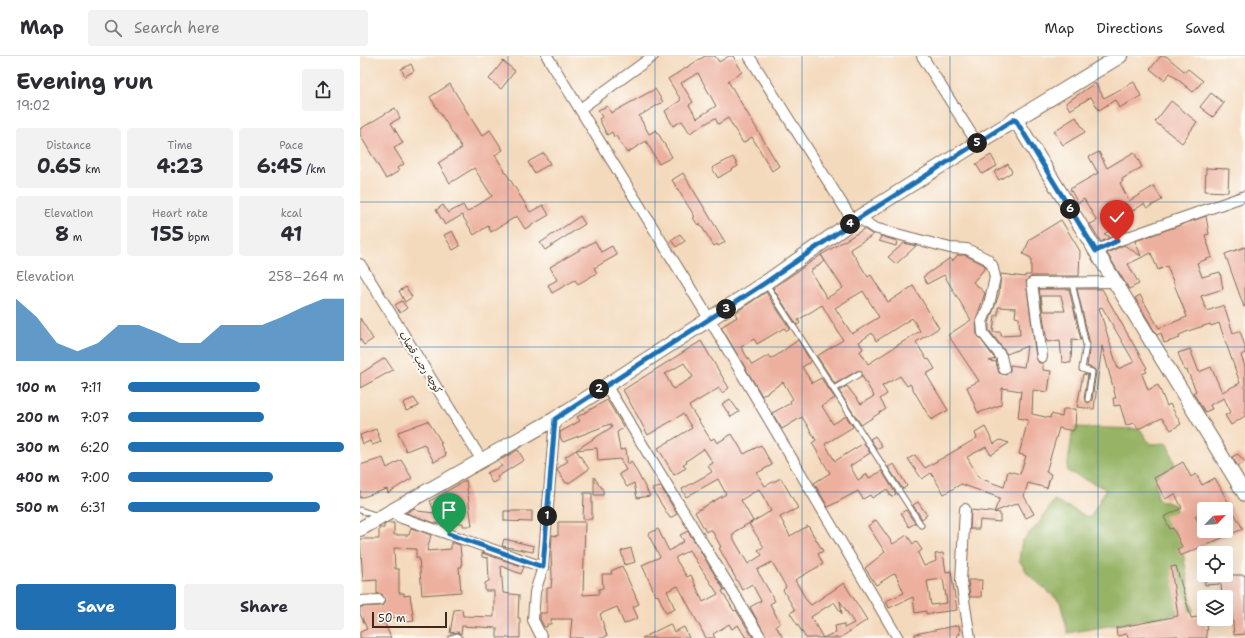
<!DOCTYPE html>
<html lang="en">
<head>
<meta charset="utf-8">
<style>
  :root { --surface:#fff; --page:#f2f2f3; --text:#2b2b33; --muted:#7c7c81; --line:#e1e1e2; --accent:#1f6fb2 }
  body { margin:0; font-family:"Shantell Sans","Playpen Sans Arabic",sans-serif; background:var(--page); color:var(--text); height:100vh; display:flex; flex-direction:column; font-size:15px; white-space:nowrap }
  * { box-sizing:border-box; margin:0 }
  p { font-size:13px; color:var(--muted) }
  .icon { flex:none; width:22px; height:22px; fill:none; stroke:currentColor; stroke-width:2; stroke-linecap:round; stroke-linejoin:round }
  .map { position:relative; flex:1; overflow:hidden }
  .side { display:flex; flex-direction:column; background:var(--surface); width:360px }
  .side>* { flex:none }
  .needle { width:26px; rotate:65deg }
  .buttons { position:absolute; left:837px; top:446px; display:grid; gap:8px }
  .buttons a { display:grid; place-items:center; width:36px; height:36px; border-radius:4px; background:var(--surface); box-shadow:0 4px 16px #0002; font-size:20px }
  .scale { position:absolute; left:12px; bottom:10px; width:75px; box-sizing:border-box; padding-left:4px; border:2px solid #3b2a1e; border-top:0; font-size:11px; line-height:14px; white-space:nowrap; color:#3b2a1e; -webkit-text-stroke:3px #fdfcf7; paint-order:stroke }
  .pin { position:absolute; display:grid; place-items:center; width:34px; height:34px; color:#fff; margin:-41px -17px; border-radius:50% 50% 50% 0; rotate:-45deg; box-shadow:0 0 4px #0007 }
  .pin .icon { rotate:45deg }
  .km { position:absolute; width:20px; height:20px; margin:-10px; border-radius:50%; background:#222; color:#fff; font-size:11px; line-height:20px; text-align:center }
  .round { display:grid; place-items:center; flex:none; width:42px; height:42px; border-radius:4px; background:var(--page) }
  .head { display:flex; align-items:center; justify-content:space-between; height:68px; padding:0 16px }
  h1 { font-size:22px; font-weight:700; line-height:30px }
  .metrics { display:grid; grid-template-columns:repeat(3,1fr); gap:6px; height:68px; padding:4px 16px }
  .metrics div { display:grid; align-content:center; border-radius:4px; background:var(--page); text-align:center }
  .metrics b { font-size:20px; font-weight:700 }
  .metrics small { font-size:11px; font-weight:400 }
  .metrics p { font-size:11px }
  .chart { height:112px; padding:8px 16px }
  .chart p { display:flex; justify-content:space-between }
  .chart svg { width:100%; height:72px; margin-top:4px; fill:var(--accent); opacity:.7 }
  .action { display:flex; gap:8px; margin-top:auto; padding:8px 16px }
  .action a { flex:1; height:46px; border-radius:4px; background:var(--accent); color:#fff; font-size:16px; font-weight:700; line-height:46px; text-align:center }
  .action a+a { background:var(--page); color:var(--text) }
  ul { padding:0 16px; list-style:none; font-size:13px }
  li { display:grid; grid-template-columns:64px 48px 1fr; align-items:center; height:30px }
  li i { height:10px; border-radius:5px; background:var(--accent) }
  header { display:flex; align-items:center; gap:24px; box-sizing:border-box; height:56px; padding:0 20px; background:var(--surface); border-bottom:1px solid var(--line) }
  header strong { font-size:19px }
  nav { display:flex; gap:22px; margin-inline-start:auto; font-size:14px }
  .search { width:280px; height:36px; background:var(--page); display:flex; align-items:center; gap:10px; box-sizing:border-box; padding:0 14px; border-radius:4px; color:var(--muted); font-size:15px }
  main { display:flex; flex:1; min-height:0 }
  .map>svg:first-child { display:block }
  .forest { fill:#97b466; stroke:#696f42 }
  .building { fill:#edb09f; fill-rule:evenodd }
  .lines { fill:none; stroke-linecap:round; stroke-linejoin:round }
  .lane-casing { stroke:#7c6856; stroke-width:7 }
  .street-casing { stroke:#7c6856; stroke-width:12 }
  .secondary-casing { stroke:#7c6856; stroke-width:16 }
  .lane { stroke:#fff; stroke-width:5 }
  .street { stroke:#fff; stroke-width:10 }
  .secondary { stroke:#fff; stroke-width:14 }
  .route-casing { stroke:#fff; stroke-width:8 }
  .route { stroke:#1f6fb2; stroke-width:5 }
  .grid { fill:none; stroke:#1f6fb2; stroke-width:1; stroke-opacity:0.55 }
  .labels { text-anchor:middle; stroke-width:4; stroke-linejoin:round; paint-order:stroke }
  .street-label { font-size:10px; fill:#3b2a1e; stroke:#fdfcf7 }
</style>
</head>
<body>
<header>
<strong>Map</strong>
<div class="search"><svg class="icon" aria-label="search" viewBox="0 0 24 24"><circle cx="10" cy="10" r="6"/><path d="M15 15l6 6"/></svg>Search here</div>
<nav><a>Map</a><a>Directions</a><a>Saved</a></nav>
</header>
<main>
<section class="side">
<div class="head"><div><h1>Evening run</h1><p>19:02</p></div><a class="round"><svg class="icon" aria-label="share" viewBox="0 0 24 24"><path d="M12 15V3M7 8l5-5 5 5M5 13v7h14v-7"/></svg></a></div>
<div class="metrics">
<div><p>Distance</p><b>0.65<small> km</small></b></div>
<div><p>Time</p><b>4:23</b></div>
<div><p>Pace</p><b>6:45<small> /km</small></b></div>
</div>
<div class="metrics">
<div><p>Elevation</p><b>8<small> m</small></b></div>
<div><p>Heart rate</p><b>155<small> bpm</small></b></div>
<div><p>kcal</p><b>41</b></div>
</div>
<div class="chart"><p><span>Elevation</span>258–264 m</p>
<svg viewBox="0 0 160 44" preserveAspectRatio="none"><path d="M0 44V6L10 17L20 33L30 38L40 33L50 22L60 22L70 27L80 33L90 33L100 22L110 22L120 22L130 17L140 11L150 6L160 6V44z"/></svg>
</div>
<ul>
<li><b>100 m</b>7:11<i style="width:61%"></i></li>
<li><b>200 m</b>7:07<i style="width:63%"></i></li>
<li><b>300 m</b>6:20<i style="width:100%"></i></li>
<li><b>400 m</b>7:00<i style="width:67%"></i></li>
<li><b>500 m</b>6:31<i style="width:89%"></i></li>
</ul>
<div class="action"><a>Save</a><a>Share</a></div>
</section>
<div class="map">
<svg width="885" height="582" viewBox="0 0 885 582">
  <rect width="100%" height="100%" fill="#fdfcf7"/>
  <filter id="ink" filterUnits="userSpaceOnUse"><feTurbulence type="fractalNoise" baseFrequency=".025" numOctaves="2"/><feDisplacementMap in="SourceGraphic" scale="8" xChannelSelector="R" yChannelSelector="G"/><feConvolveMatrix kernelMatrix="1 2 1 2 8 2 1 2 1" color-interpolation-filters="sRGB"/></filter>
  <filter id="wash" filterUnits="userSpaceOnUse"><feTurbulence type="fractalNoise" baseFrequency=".012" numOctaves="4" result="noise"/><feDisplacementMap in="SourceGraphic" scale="16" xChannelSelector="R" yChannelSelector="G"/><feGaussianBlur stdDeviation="0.9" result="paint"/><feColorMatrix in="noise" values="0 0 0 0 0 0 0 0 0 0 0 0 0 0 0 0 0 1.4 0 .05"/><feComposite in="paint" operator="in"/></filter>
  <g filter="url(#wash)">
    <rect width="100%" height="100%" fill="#f4dabd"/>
    <polygon class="forest" points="713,371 780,373 790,388 807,387 815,409 795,421 798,443 815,449 833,555 708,577 700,546 668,518 659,504 662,485 679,467 694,444 730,462 746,433 707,415"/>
    <g id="blocks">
      <g class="building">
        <path d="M345 0H355L359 6 369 0H373L382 16 368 25 419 110 412 115 392 81 383 87 368 62 358 68 355 62 330 77 322 65 313 70 305 55 321 44 308 23ZM338 17 356 50 337 62 329 49 333 46 321 27Z"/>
        <polygon points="801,0 806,0 825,16 828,13 843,25 833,36 810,17 804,24 790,13"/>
        <polygon points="143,5 155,15 141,33 129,23"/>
        <polygon points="51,8 54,15 45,20 41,13"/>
        <polygon points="774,26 781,40 759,52 755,44 739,54 731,41 710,54 706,47 735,27 744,42"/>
        <polygon points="90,28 122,80 130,74 143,94 135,99 170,156 183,149 189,159 165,173 157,160 131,176 128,170 114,179 102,159 85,169 76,154 83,149 88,157 103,149 107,156 132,140 114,112 90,127 78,107 102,92 70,41"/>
        <polygon points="295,33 303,46 279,60 289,78 296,74 312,101 299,108 286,85 267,97 256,80 254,81 252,76 247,79 239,63 242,61 238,54 247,50 251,57 255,55"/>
        <polygon points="851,37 864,47 853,61 840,51"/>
        <polygon points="811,45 837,66 822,87 795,66"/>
        <polygon points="35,52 40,62 31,67 43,87 34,92 44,108 37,112 39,115 26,123 0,79 0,73"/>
        <polygon points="716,61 725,76 703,89 694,75"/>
        <polygon points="739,96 747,112 774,96 782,111 762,123 763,125 760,127 769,145 794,130 802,144 787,152 784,148 762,161 765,165 744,178 750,181 741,186 730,168 737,165 724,143 718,147 710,133 738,117 729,101"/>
        <polygon points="184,97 190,108 174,117 168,106"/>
        <polygon points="631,99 637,110 622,118 616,108"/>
        <polygon points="373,101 378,110 358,122 352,112"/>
        <polygon points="648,108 652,116 639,124 634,116"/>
        <polygon points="846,112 869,113 868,136 845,135"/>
        <polygon points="323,117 365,186 358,190 357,188 354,190 340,168 338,169 333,162 335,161 312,124"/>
        <polygon points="220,160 225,168 185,194 180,187"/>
        <polygon points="846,160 849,178 845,179 852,201 837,207 842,221 860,216 863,233 841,240 847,255 864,249 873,277 880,275 885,290 885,297 881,299 885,311 885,360 871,369 865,359 871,356 864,342 850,349 852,353 845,356 833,337 836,335 827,314 825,315 818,297 830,293 839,316 851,311 862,336 880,327 859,267 851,270 850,268 831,274 819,279 820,282 804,287 801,277 797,279 775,242 780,239 799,272 827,261 807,210 798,214 791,197 768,208 779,228 769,233 747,197 764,189 781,200 775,185"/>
        <path d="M701 164 720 195 719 220H672L666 225 676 302 679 307H683V314L691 315 688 336 673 334 672 358 690 362 691 358 702 361 703 353H716L715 372 713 375 699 372 686 416 691 418 687 432 668 427 664 440 674 458 666 462 658 447 634 456 640 442 601 428 584 438 571 417 562 423 548 403 555 399 565 412 617 382 615 377 625 371 634 388 640 384 649 387 631 399 626 391 607 401 619 422 644 431 648 415 660 418 666 400 659 398 668 364 658 362 661 335 642 332 641 349 618 357 607 331 619 325 588 279 611 264 584 219 567 228 563 221 590 202 592 205 598 199H605L623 208 626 211 613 226 625 237 616 264 617 278 635 303 629 305 636 306 639 317 646 319 650 315V309L664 311 667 290 647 298 629 274V267L639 238 641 218 665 221V219H671V202L663 198 670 183ZM638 251 656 252 655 261 659 262 660 279 641 280V276H633L635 259H638Z"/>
        <path d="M504 173 513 179 490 193 508 221 511 219 528 246 553 230 579 272 556 286 567 304 569 303 575 313 566 318 588 354 571 364 550 328 547 330 540 320 522 330 527 338 520 343 526 353 501 369 479 335 487 330 501 348 514 340 502 320 501 315H497L475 328 457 300 483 284 462 249 438 264 440 267 437 269 413 232 461 199 465 205 450 215 467 242 483 232 461 199ZM503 235 519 261 492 278 475 252ZM552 262 560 275 508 308 500 295 503 293 499 286 512 277 516 285Z"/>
        <polygon points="92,175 100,190 93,194 84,179"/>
        <polygon points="320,178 325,185 316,191 311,184"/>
        <polygon points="521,180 537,185 536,190 519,185"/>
        <polygon points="235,185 241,196 252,190 257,199 234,212 237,217 218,228 215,224 192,237 188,229 197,224 190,211"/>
        <polygon points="544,187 556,190 536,208 528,201"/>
        <polygon points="885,191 885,251 884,251 865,198"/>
        <polygon points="46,231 52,241 45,246 39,235"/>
        <path d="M679 233H709L721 284 712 283 711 307 702 306 700 284 687 286ZM681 240H701L705 255H683Z"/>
        <path d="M717 233H742L787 312 785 313 787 316 782 318 788 334 798 329 807 350 810 348 821 368 811 374 802 362 778 373 775 367 766 369 760 349 754 350 753 342H756L742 290 734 353 717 351 723 318 728 319 724 343 728 347 732 344 736 316 734 313 727 310 730 288ZM742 251 774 306 758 313 739 252Z"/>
        <polygon points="406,236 430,273 427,275 424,272 397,288 394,283 381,291 392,309 409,299 411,302 416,300 438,284 451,306 442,311 452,327 461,322 475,342 462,350 473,368 486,360 493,371 465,388 475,405 504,387 510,397 490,410 498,424 507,418 509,422 522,415 536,438 531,441 527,433 512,442 510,439 503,443 498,435 468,451 454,427 470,417 452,387 456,384 442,361 422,373 412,357 431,347 430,345 433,343 423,326 402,340 361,271 377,261 375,257"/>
        <polygon points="42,245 47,252 40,257 35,249"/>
        <polygon points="0,262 13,283 4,289 0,283"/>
        <path d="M341 285 369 332 362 337 359 332 329 350 351 384 354 382 357 387 372 378 384 398 401 389 412 409 397 417 405 430 421 422 438 452 420 461 430 480 448 470 463 495 458 498 463 508 435 524 447 545 451 549 484 527 507 564 480 582H446L430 557 435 554 423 534 426 531 412 506 397 514 415 545 410 548 420 567 416 570 423 582H407L390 551 401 545 392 528 382 534 363 499 359 492 361 491 351 473 346 476 335 456 366 438 358 423 326 441 322 433 352 416 348 410 353 407 344 393 326 405 327 407 323 408 326 412 314 419 298 392 332 372 323 358 288 379 263 334ZM324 307 333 321 313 333 305 318ZM399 433 411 455 389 468 404 491 398 494 402 499 388 508 372 480 375 478 374 476 393 465 381 444ZM480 545 494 567 484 572V568L475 570 476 576 463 582 451 561 474 546 482 558Z"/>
        <polygon points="25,302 33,314 0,332 0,318"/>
        <polygon points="54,342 59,350 46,355 43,347"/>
        <polygon points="370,343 379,356 371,361 362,348"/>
        <polygon points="247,344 264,372 257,376 260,394 266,393 268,409 271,405 290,440 277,442 274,427 267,431 259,418 266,414 260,403 238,405 237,392 216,394 229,413 209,427 206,427 197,414 198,412 208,405 205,401 252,371 250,368 203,386 200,381 200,376 220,365 217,361"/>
        <polygon points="68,365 82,387 80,388 86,399 74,406 64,388 46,395 38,376"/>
        <polygon points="16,373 21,386 12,389 10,385 3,388 0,379"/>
        <polygon points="515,380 522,390 517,393 510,383"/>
        <polygon points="158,394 164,404 137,421 139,424 132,427 127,417 142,410 138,405"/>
        <polygon points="878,398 885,406 878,410 872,401"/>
        <polygon points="23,402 27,412 41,404 52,422 28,437 27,433 0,442 0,409"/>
        <path d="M823 406 831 421 836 418 842 429 855 422 883 473 820 500 817 493 822 491 813 472 810 473 804 461 822 452 815 438 805 443 794 422ZM844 453H866V475H843L835 460Z"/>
        <polygon points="534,408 547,430 543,433 528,411"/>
        <polygon points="234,421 243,434 243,439 234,439"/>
        <polygon points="106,424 112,470 103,470 103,467 75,467 46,457 55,452 57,455 75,457 70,445"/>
        <polygon points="301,431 317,458 310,462 292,433"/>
        <polygon points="224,437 232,437 232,463 223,463"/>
        <polygon points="558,446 567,459 562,463 553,449"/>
        <polygon points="546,454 555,467 549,471 541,457"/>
        <polygon points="611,454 640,457 640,466 620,464 619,473 610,473"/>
        <polygon points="144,455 172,455 172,466 144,465"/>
        <path d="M516 464 533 488 547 479 553 488 556 485 562 494 558 497 564 510 576 505 575 498 583 497 586 516 591 515 597 554 566 558V555L555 557 553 541 529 552 526 545 544 537 535 517 516 529 505 512 525 496 508 470ZM583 523 587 547 571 549 567 525Z"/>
        <polygon points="198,466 225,466 223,539 239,538 239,533 243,532 242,518 252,518 251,515 262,510 279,548 273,551 278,562 264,568 257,551 240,558 247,580 242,582 210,582 212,563 191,563 191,568 187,568 187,571 184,571 180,563 180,557 187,557 187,532 191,532 192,521 191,498 192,479 198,480"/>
        <polygon points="28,467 34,467 34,479 49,479 51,472 71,479 67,495 91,493 91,486 100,489 102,511 99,511 101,536 62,539 59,502 56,502 56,493 34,492 35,513 39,513 39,537 44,537 44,540 50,539 54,565 47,566 46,560 23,563 31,582 0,582 0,576 7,573 0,558 0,551 20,550 23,549 25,544 22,538 17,538 17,524 3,525 0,483 19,483 19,472 24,472 24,469"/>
        <path d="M298 473 309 495 324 485 320 479 328 475 364 534 362 535 374 555 376 554 393 582H386L378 569 372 573 369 568 353 578 355 582H346L318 530 307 535 315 553 306 557 298 539 296 540 282 509 300 501 288 478ZM329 494 358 538 343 546 331 519 327 521 315 502Z"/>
        <polygon points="144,483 174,490 173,496 142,490"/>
        <polygon points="271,492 275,506 265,509 261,495"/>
        <polygon points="122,497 164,511 161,518 141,510 143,537 159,539 158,562 160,562 160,582 137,582 137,572 102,570 101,578 98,576 90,577 94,554 102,553 103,560 134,561 134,535 125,535 125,527 129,525 128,502 122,501"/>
        <polygon points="816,510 831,562 844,560 848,574 846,574 847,582 818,582 818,580 768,582 767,578 757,580 756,572 818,560 811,511"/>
        <polygon points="845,519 885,519 885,578 874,579 871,547 866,547 866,541 862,541 861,528 845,529"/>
        <polygon points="608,524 622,524 621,541 610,541"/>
        <polygon points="310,568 314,576 324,571 329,582 282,582"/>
        <polygon points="599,569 600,578 597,579 598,582 555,582 555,578"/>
      </g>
    </g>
  </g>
  <g filter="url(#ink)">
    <use href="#blocks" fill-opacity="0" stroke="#7c6856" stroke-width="1"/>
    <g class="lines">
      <defs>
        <g id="lane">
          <polyline points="712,227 726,289 722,313 732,316 728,343"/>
          <polyline points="406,228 561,469"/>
          <polyline points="474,333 499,318"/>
          <polyline points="0,454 18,460"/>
          <polyline points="91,582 97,580 99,582"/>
        </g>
        <g id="street">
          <polyline points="187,0 350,264 538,582"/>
          <polyline points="389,0 493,165"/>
          <polyline points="562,0 617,87"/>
          <polyline points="220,53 293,0"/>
          <polyline points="499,162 514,172 590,192 607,193 627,203 632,209 635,221 629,249 622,266 623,277 641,300 644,313"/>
          <polyline points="736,195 757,185 885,140"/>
          <polyline points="0,208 121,403"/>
          <polyline points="682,301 672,227 755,226"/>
          <polyline points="246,329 401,582"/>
          <polyline points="605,453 601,525 610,582"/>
          <polyline points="29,455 42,462 183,511"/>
          <polyline points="0,545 19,544"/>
          <polyline points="182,582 173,564 175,536 183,511 195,363"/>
        </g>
        <g id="secondary">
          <polyline points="655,63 885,438"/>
          <polyline points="0,473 195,363 405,227 493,165 617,87 760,0"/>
        </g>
      </defs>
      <use href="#lane" class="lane-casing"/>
      <use href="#street" class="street-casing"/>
      <use href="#secondary" class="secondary-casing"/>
      <use href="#lane" class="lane"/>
      <use href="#street" class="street"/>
      <use href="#secondary" class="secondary"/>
    </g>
  </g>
  <g class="lines" filter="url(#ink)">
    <defs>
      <polyline id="route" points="89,478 183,511 195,363 405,227 493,166 655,63 736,195 757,185"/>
    </defs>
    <use href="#route" class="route-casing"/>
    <use href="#route" class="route"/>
  </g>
  <path class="grid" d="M148 0V582M295 0V582M442 0V582M590 0V582M738 0V582M0 146H885M0 291H885M0 436H885"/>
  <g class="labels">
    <g class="street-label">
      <text transform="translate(61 306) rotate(58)" y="4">کوچه رجب قصاب</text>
    </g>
  </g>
</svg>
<div class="buttons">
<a><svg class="needle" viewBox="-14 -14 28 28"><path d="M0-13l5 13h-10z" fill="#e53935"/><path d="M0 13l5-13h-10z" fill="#7c7c81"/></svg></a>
<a><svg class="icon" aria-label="locate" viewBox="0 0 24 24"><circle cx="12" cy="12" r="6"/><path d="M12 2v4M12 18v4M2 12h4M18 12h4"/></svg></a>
<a><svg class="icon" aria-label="layers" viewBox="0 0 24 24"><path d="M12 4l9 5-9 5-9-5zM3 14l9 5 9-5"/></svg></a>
</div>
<div class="scale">50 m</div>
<div class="pin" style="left:89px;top:478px;background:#1e9e55"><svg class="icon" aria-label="arrive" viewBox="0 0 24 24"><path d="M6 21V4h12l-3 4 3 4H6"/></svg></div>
<div class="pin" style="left:757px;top:185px;background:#d93025"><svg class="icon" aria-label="check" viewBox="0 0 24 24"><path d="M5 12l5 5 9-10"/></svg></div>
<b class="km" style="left:187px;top:460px">1</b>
<b class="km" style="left:239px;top:333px">2</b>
<b class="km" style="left:366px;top:253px">3</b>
<b class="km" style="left:490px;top:168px">4</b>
<b class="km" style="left:617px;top:87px">5</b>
<b class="km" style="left:710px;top:153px">6</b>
</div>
</main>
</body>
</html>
